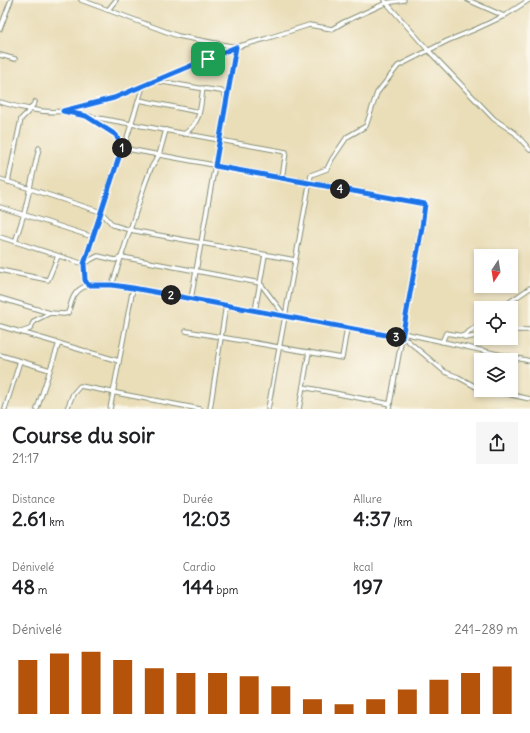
<!DOCTYPE html>
<html lang="fr">
<head>
<meta charset="utf-8">
<style>
  :root { --surface:#fff; --page:#f6f6f6; --text:#202124; --muted:#757577; --accent:#b45309 }
  body { margin:0; font-family:Delius,sans-serif; background:var(--page); color:var(--text); height:100vh; display:flex; flex-direction:column; font-size:15px; white-space:nowrap }
  * { box-sizing:border-box; margin:0 }
  p { font-size:13px; color:var(--muted) }
  .icon { flex:none; width:22px; height:22px; fill:none; stroke:currentColor; stroke-width:2; stroke-linecap:round; stroke-linejoin:round }
  .map { position:relative; height:409px; overflow:hidden }
  .drawer { display:flex; flex-direction:column; background:var(--surface); flex:1 }
  .drawer>* { flex:none }
  .needle { width:26px; rotate:192deg }
  .controls { position:absolute; left:474px; top:249px; display:grid; gap:8px }
  .controls a { display:grid; place-items:center; width:44px; height:44px; border-radius:0px; background:var(--surface); box-shadow:0 2px 6px #0003; font-size:20px }
  .pin { position:absolute; display:grid; place-items:center; width:34px; height:34px; color:#fff; margin:-17px; border-radius:8px; box-shadow:0 2px 6px #0006 }
  .km { position:absolute; width:20px; height:20px; margin:-10px; border-radius:50%; background:#222; color:#fff; font-size:11px; line-height:20px; text-align:center }
  .round { display:grid; place-items:center; flex:none; width:42px; height:42px; border-radius:0px; background:var(--page) }
  .overview { display:flex; align-items:center; justify-content:space-between; height:68px; padding:0 12px }
  h1 { font-size:22px; font-weight:700; line-height:30px }
  .stats { display:grid; grid-template-columns:repeat(3,1fr); gap:6px; height:68px; padding:4px 12px }
  .stats div { display:grid; align-content:center }
  .stats b { font-size:20px; font-weight:700 }
  .stats small { font-size:11px; font-weight:400 }
  .stats p { font-size:11px }
  .chart { height:112px; padding:8px 12px }
  .chart p { display:flex; justify-content:space-between }
  .chart svg { width:100%; height:72px; margin-top:4px; stroke:var(--accent); stroke-width:6 }
  .map>svg:first-child { display:block }
  .lines { fill:none; stroke-linecap:round; stroke-linejoin:round }
  .street-casing { stroke:#848e76; stroke-width:5.5 }
  .street { stroke:#fff; stroke-width:3.5 }
  .route-casing { stroke:#fff; stroke-width:8 }
  .route { stroke:#1a73e8; stroke-width:5 }
</style>
</head>
<body>
<div class="map">
<svg width="530" height="409" viewBox="0 0 530 409">
  <rect width="100%" height="100%" fill="#fbf7ec"/>
  <filter id="ink" filterUnits="userSpaceOnUse"><feTurbulence type="fractalNoise" baseFrequency=".025" numOctaves="2"/><feDisplacementMap in="SourceGraphic" scale="8" xChannelSelector="R" yChannelSelector="G"/><feConvolveMatrix kernelMatrix="1 2 1 2 8 2 1 2 1" color-interpolation-filters="sRGB"/></filter>
  <filter id="wash" filterUnits="userSpaceOnUse"><feTurbulence type="fractalNoise" baseFrequency=".012" numOctaves="4" result="noise"/><feDisplacementMap in="SourceGraphic" scale="16" xChannelSelector="R" yChannelSelector="G"/><feGaussianBlur stdDeviation="0.9" result="paint"/><feColorMatrix in="noise" values="0 0 0 0 0 0 0 0 0 0 0 0 0 0 0 0 0 1.4 0 .05"/><feComposite in="paint" operator="in"/></filter>
  <g filter="url(#wash)">
    <rect width="100%" height="100%" fill="#eadeb9"/>
  </g>
  <g filter="url(#ink)">
    <g class="lines">
      <defs>
        <g id="street">
          <polyline points="81,0 178,36 236,47 191,299"/>
          <polyline points="384,0 428,50 494,119 515,133 530,150"/>
          <polyline points="468,0 504,16"/>
          <polyline points="108,10 116,0"/>
          <polyline points="0,29 11,0"/>
          <polyline points="0,55 15,59"/>
          <polyline points="157,81 199,88 221,91 224,93 227,99"/>
          <polyline points="139,100 199,112"/>
          <path d="M0 102C16 107 47 114 63 111L114 98 236 47 265 39 309 25 332 29 344 22 386 3 404 0"/>
          <polyline points="65,112 286,152 282,178"/>
          <path d="M184 134C202 122 200 107 203 88"/>
          <polyline points="122,148 425,204 422,227 389,409"/>
          <polyline points="130,150 126,141 143,86"/>
          <polyline points="0,179 101,212 113,225 130,230 295,260"/>
          <polyline points="8,182 21,119 29,111 35,102"/>
          <polyline points="0,207 93,237"/>
          <polyline points="0,237 84,264"/>
          <polyline points="15,242 24,214 39,148"/>
          <polyline points="84,264 92,259 98,256 115,260 122,257 260,283 285,316"/>
          <polyline points="0,270 48,280 58,256"/>
          <polyline points="87,285 85,280 84,264 122,148 116,135 88,117"/>
          <polyline points="112,285 145,184 151,168 159,155 166,130"/>
          <polyline points="0,298 50,313"/>
          <polyline points="501,308 530,288"/>
          <polyline points="255,311 265,255"/>
          <polyline points="0,326 119,361"/>
          <polyline points="511,330 530,330"/>
          <polyline points="186,331 342,358 347,328"/>
          <path d="M21 332 30 329 34 321 50 313 64 314 68 313C70 308 71 301 74 296 84 277 116 286 133 288L402 338"/>
          <polyline points="403,333 530,361"/>
          <polyline points="402,336 445,372 458,377 478,388 481,388"/>
          <polyline points="463,336 481,323"/>
          <polyline points="442,342 446,333 463,336 466,338 481,335"/>
          <polyline points="0,355 50,370"/>
          <polyline points="303,387 390,404"/>
          <polyline points="489,390 530,399"/>
          <polyline points="5,409 20,361"/>
          <polyline points="37,409 59,343"/>
          <polyline points="67,409 73,394 80,386 200,409"/>
          <polyline points="110,409 133,288"/>
          <polyline points="210,409 226,305"/>
          <polyline points="268,409 311,175 327,169 332,159 347,137 366,126 377,93 398,66 447,41 476,29 504,16 529,0"/>
          <polyline points="299,409 309,352"/>
        </g>
      </defs>
      <use href="#street" class="street-casing"/>
      <use href="#street" class="street"/>
    </g>
  </g>
  <g class="lines" filter="url(#ink)">
    <defs>
      <polygon id="route" points="236,47 215,166 425,204 422,227 402,338 133,288 112,285 88,285 85,280 84,264 122,148 116,135 86,116 63,111 114,98"/>
    </defs>
    <use href="#route" class="route-casing"/>
    <use href="#route" class="route"/>
  </g>
</svg>
<div class="controls">
<a><svg class="needle" viewBox="-14 -14 28 28"><path d="M0-13l5 13h-10z" fill="#e53935"/><path d="M0 13l5-13h-10z" fill="#757577"/></svg></a>
<a><svg class="icon" aria-label="locate" viewBox="0 0 24 24"><circle cx="12" cy="12" r="6"/><path d="M12 2v4M12 18v4M2 12h4M18 12h4"/></svg></a>
<a><svg class="icon" aria-label="layers" viewBox="0 0 24 24"><path d="M12 4l9 5-9 5-9-5zM3 14l9 5 9-5"/></svg></a>
</div>
<div class="pin" style="left:208px;top:59px;background:#1e9e55"><svg class="icon" aria-label="arrive" viewBox="0 0 24 24"><path d="M6 21V4h12l-3 4 3 4H6"/></svg></div>
<b class="km" style="left:122px;top:148px">1</b>
<b class="km" style="left:171px;top:295px">2</b>
<b class="km" style="left:396px;top:337px">3</b>
<b class="km" style="left:340px;top:189px">4</b>
</div>
<section class="drawer">
<div class="overview"><div><h1>Course du soir</h1><p>21:17</p></div><a class="round"><svg class="icon" aria-label="share" viewBox="0 0 24 24"><path d="M12 15V3M7 8l5-5 5 5M5 13v7h14v-7"/></svg></a></div>
<div class="stats">
<div><p>Distance</p><b>2.61<small> km</small></b></div>
<div><p>Durée</p><b>12:03</b></div>
<div><p>Allure</p><b>4:37<small> /km</small></b></div>
</div>
<div class="stats">
<div><p>Dénivelé</p><b>48<small> m</small></b></div>
<div><p>Cardio</p><b>144<small> bpm</small></b></div>
<div><p>kcal</p><b>197</b></div>
</div>
<div class="chart"><p><span>Dénivelé</span>241–289 m</p>
<svg viewBox="0 0 160 44" preserveAspectRatio="none"><path d="M5 44V11M15 44V7M25 44V6M35 44V11M45 44V16M55 44V19M65 44V19M75 44V21M85 44V27M95 44V35M105 44V38M115 44V35M125 44V29M135 44V23M145 44V19M155 44V15"/></svg>
</div>
</section>
</body>
</html>
